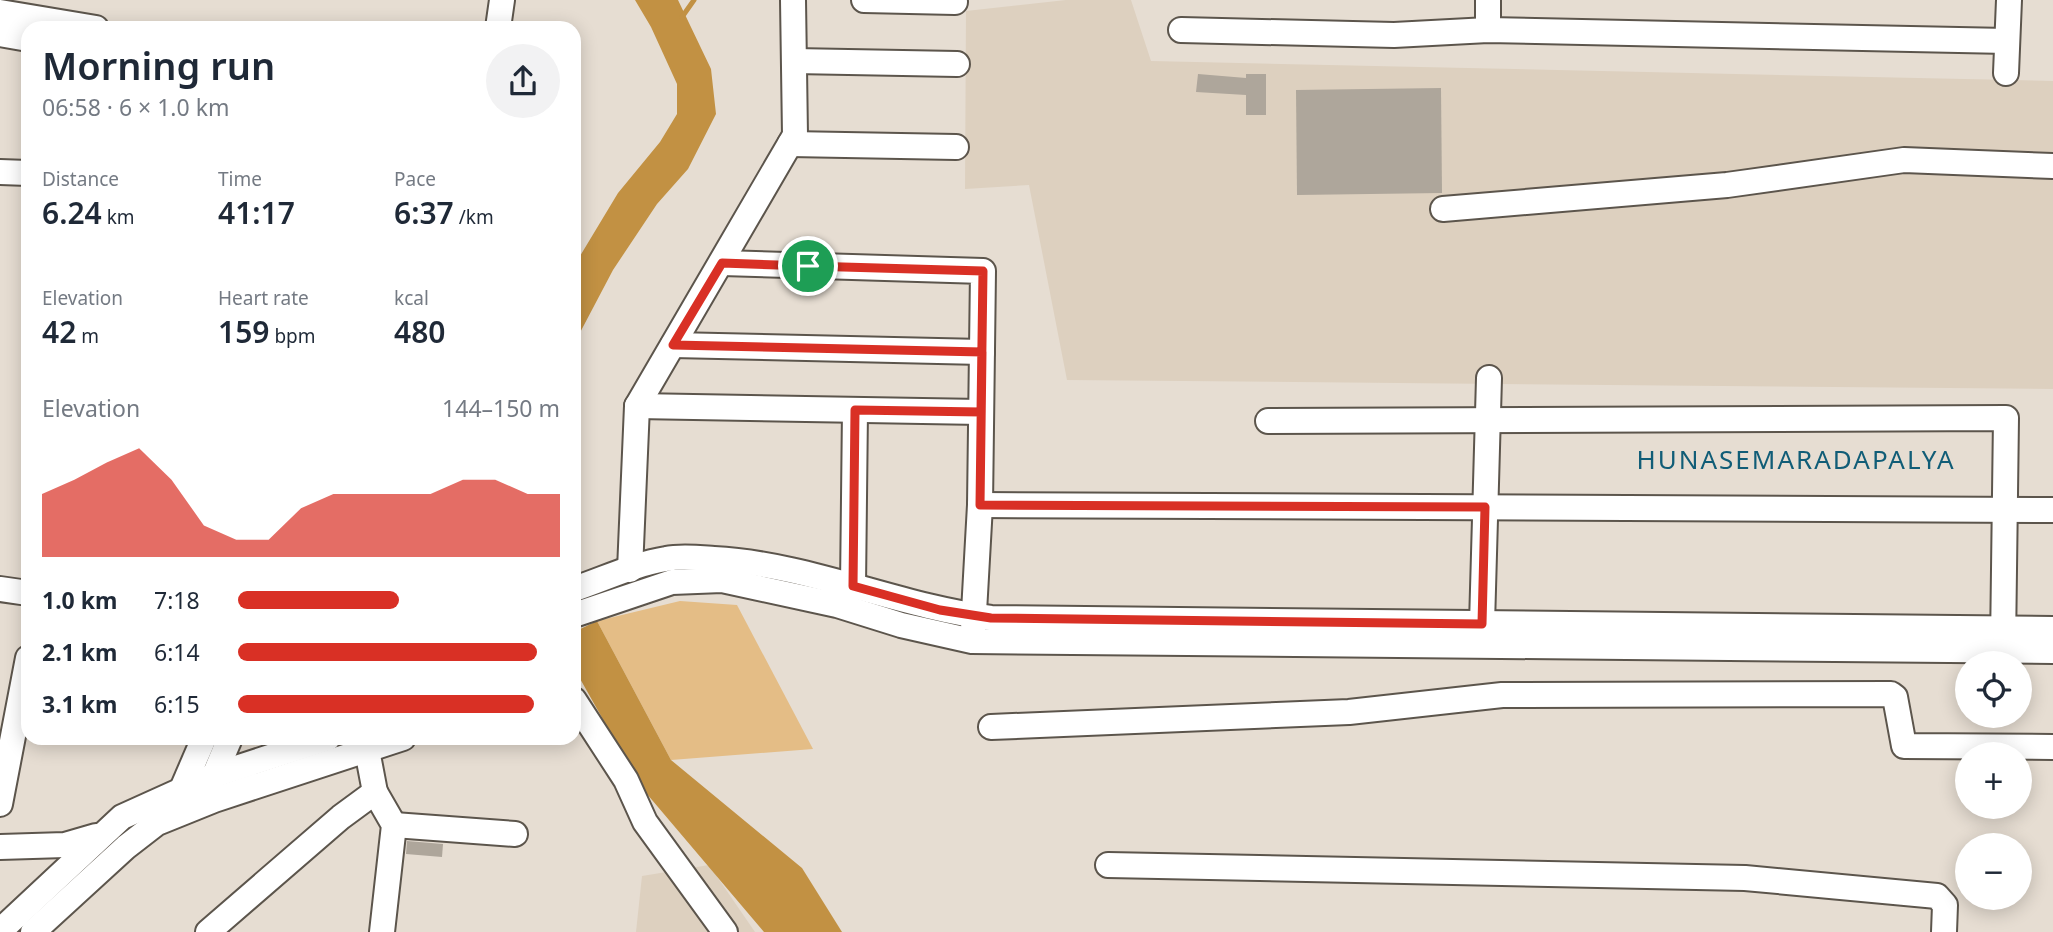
<!DOCTYPE html>
<html lang="en">
<head>
<meta charset="utf-8">
<style>
  :root { --surface:#fff; --page:#f2f2f3; --text:#1f2937; --muted:#747a83; --accent:#d93025 }
  body { margin:0; font-family:"Noto Sans",sans-serif; background:var(--page); color:var(--text); height:100vh; display:flex; flex-direction:column; font-size:26px; white-space:nowrap }
  * { box-sizing:border-box; margin:0 }
  p { font-size:23px; color:var(--muted) }
  .icon { flex:none; width:38px; height:38px; fill:none; stroke:currentColor; stroke-width:2; stroke-linecap:round; stroke-linejoin:round }
  .map { position:relative; flex:1; overflow:hidden }
  .sheet { position:absolute; left:21px; top:21px; width:560px; height:724px; display:flex; flex-direction:column; background:var(--surface); border-radius:21px; box-shadow:0 4px 18px #0003 }
  .sheet>* { flex:none }
  .buttons { position:absolute; left:1955px; top:651px; display:grid; gap:14px }
  .buttons a { display:grid; place-items:center; width:77px; height:77px; border-radius:50%; background:var(--surface); box-shadow:0 4px 18px #0003; font-size:35px }
  .pin { position:absolute; display:grid; place-items:center; width:60px; height:60px; color:#fff; margin:-30px; border:4px solid #fff; border-radius:50%; box-shadow:0 2px 7px #0007 }
  .round { display:grid; place-items:center; flex:none; width:74px; height:74px; border-radius:37px; background:var(--page) }
  .overview { display:flex; align-items:center; justify-content:space-between; height:119px; padding:0 21px }
  h1 { font-size:38px; font-weight:600; line-height:52px }
  .metrics { display:grid; grid-template-columns:repeat(3,1fr); gap:10px; height:119px; padding:7px 21px }
  .metrics div { display:grid; align-content:center }
  .metrics b { font-size:30px; font-weight:600 }
  .metrics small { font-size:19px; font-weight:400 }
  .metrics p { font-size:19px }
  .chart { height:196px; padding:14px 21px }
  .chart p { display:flex; justify-content:space-between }
  .chart svg { width:100%; height:126px; margin-top:7px; fill:var(--accent); opacity:.7 }
  ul { padding:0 21px; list-style:none; font-size:23px }
  li { display:grid; grid-template-columns:112px 84px 1fr; align-items:center; height:52px }
  li i { height:18px; border-radius:9px; background:var(--accent) }
  .map>svg:first-child { display:block }
  .built { fill:#ddd0bf }
  .green { fill:#e4bd86 }
  .water { fill:#c29143 }
  .lines { fill:none; stroke-linecap:round; stroke-linejoin:round }
  .stream { stroke:#c29143; stroke-width:5 }
  .building { fill:#aea69b }
  .minor-casing { stroke:#5c554c; stroke-width:28 }
  .minor { stroke:#fff; stroke-width:24 }
  .route-casing { stroke:#fff; stroke-width:14 }
  .route { stroke:#d93025; stroke-width:9 }
  .labels { text-anchor:middle; stroke-width:5; stroke-linejoin:round; paint-order:stroke }
  .neighbourhood-label { font-size:26px; letter-spacing:2px; fill:#115d77; stroke:#e6ddd2 }
</style>
</head>
<body>
<div class="map">
<svg width="2053" height="932" viewBox="0 0 2053 932">
  <rect width="100%" height="100%" fill="#e6ddd2"/>
  <g class="built">
    <polygon points="1066,0 1131,0 1151,61 2053,81 2053,389 1067,380 1029,185 965,189 966,11"/>
    <polygon points="709,865 755,932 636,932 642,876"/>
  </g>
  <polygon class="green" points="680,601 737,605 813,749 671,760 597,621"/>
  <g class="water">
    <polygon points="635,0 678,0 711,69 716,114 688,169 657,204 613,270 574,344 574,266 618,193 660,142 677,114 677,84 651,27"/>
    <polygon points="597,621 671,760 802,868 842,932 764,932 641,787 574,668 574,632"/>
  </g>
  <g class="lines">
    <polyline class="stream" points="682,17 694,0"/>
  </g>
  <g class="building">
    <polygon points="1198,74 1246,78 1246,74 1266,74 1266,115 1246,115 1246,95 1196,92"/>
    <polygon points="1441,88 1442,193 1297,195 1296,90"/>
    <polygon points="407,841 443,844 442,857 406,854"/>
  </g>
  <g class="lines">
    <defs>
      <g id="minor">
        <polyline points="864,0 955,2"/>
        <polyline points="0,12 96,28"/>
        <polyline points="498,28 502,0"/>
        <polyline points="1181,30 1394,35 1488,30 2007,41"/>
        <polyline points="1488,30 1488,0"/>
        <polyline points="0,34 28,39"/>
        <polyline points="794,61 957,64"/>
        <polyline points="2006,73 2009,0"/>
        <polyline points="790,144 956,147"/>
        <polyline points="0,172 28,173"/>
        <polyline points="1443,209 1727,185 1904,160 2053,166"/>
        <polyline points="722,263 983,271 980,505 973,630"/>
        <polyline points="673,345 982,352"/>
        <polyline points="637,406 981,412"/>
        <polyline points="1268,421 2006,418 2003,645"/>
        <polyline points="980,505 2053,510"/>
        <polyline points="630,570 637,406 795,135 793,0"/>
        <polyline points="853,586 855,410"/>
        <polyline points="0,589 28,593"/>
        <path d="M574 589C604 579 635 564 666 559 681 556 699 558 714 559 809 564 897 606 991 618L2053 629"/>
        <polyline points="574,615 672,582 722,580 837,605 901,625 972,641 2053,651"/>
        <polyline points="1482,624 1489,378"/>
        <polyline points="574,700 626,780 645,822 725,932"/>
        <polyline points="991,727 1349,712 1502,695 1891,694 1895,697 1904,746 2053,747"/>
        <polyline points="211,783 230,738"/>
        <polyline points="375,792 394,825 382,932"/>
        <polyline points="179,796 204,738"/>
        <polyline points="0,804 28,658"/>
        <polyline points="394,825 515,834"/>
        <polyline points="0,847 65,845 96,836"/>
        <polyline points="1108,865 1745,878 1937,896 1945,905 1944,932"/>
        <polyline points="0,931 122,817 215,775 328,738"/>
        <polyline points="33,932 126,847 157,823 214,800 403,738"/>
        <polyline points="208,932 341,817 375,792 367,750"/>
      </g>
    </defs>
    <use href="#minor" class="minor-casing"/>
    <use href="#minor" class="minor"/>
  </g>
  <g class="lines">
    <defs>
      <polyline id="route" points="808,266 983,271 981,412 855,410 853,586 940,610 991,618 1482,624 1485,507 980,505 982,352 673,345 722,263 808,266"/>
    </defs>
    <use href="#route" class="route-casing"/>
    <use href="#route" class="route"/>
  </g>
  <g class="labels">
    <g class="neighbourhood-label">
      <text x="1796" y="469">HUNASEMARADAPALYA</text>
    </g>
  </g>
</svg>
<div class="buttons">
<a><svg class="icon" aria-label="locate" viewBox="0 0 24 24"><circle cx="12" cy="12" r="6"/><path d="M12 2v4M12 18v4M2 12h4M18 12h4"/></svg></a>
<a>+</a>
<a>−</a>
</div>
<div class="pin" style="left:808px;top:266px;background:#1e9e55"><svg class="icon" aria-label="arrive" viewBox="0 0 24 24"><path d="M6 21V4h12l-3 4 3 4H6"/></svg></div>
<section class="sheet">
<div class="overview"><div><h1>Morning run</h1><p>06:58 · 6 × 1.0 km</p></div><a class="round"><svg class="icon" aria-label="share" viewBox="0 0 24 24"><path d="M12 15V3M7 8l5-5 5 5M5 13v7h14v-7"/></svg></a></div>
<div class="metrics">
<div><p>Distance</p><b>6.24<small> km</small></b></div>
<div><p>Time</p><b>41:17</b></div>
<div><p>Pace</p><b>6:37<small> /km</small></b></div>
</div>
<div class="metrics">
<div><p>Elevation</p><b>42<small> m</small></b></div>
<div><p>Heart rate</p><b>159<small> bpm</small></b></div>
<div><p>kcal</p><b>480</b></div>
</div>
<div class="chart"><p><span>Elevation</span>144–150 m</p>
<svg viewBox="0 0 160 44" preserveAspectRatio="none"><path d="M0 44V22L10 17L20 11L30 6L40 17L50 33L60 38L70 38L80 27L90 22L100 22L110 22L120 22L130 17L140 17L150 22L160 22V44z"/></svg>
</div>
<ul>
<li><b>1.0 km</b>7:18<i style="width:50%"></i></li>
<li><b>2.1 km</b>6:14<i style="width:93%"></i></li>
<li><b>3.1 km</b>6:15<i style="width:92%"></i></li>
</ul>
</section>
</div>
</body>
</html>
